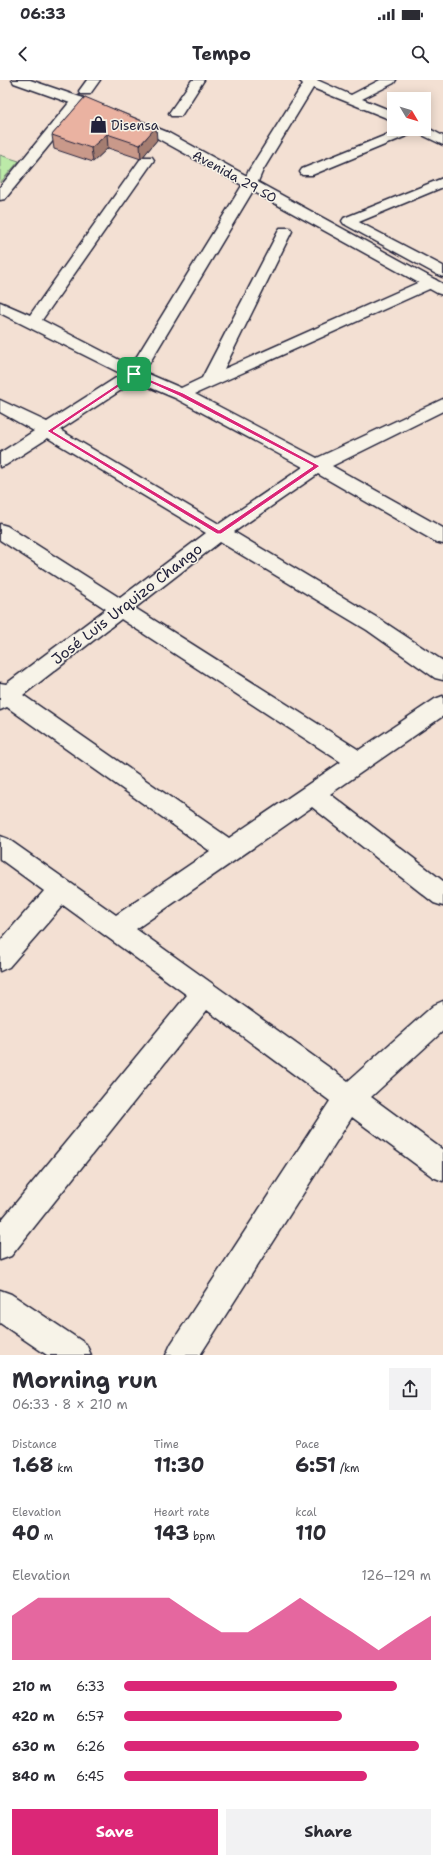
<!DOCTYPE html>
<html lang="en">
<head>
<meta charset="utf-8">
<style>
  :root { --surface:#fff; --page:#f2f2f3; --text:#2b2b33; --muted:#7c7c81; --accent:#db2777 }
  body { margin:0; font-family:"Shantell Sans",sans-serif; background:var(--page); color:var(--text); height:100vh; display:flex; flex-direction:column; font-size:15px; white-space:nowrap }
  * { box-sizing:border-box; margin:0 }
  p { font-size:13px; color:var(--muted) }
  .icon { flex:none; width:22px; height:22px; fill:none; stroke:currentColor; stroke-width:2; stroke-linecap:round; stroke-linejoin:round }
  .map { position:relative; height:1275px; overflow:hidden }
  .sheet { display:flex; flex-direction:column; background:var(--surface); flex:1 }
  .sheet>* { flex:none }
  .needle { width:26px; rotate:128deg }
  .buttons { position:absolute; left:387px; top:12px; display:grid; gap:8px }
  .buttons a { display:grid; place-items:center; width:44px; height:44px; border-radius:0px; background:var(--surface); box-shadow:0 2px 10px #0003; font-size:20px }
  .pin { position:absolute; display:grid; place-items:center; width:34px; height:34px; color:#fff; margin:-17px; border-radius:8px; box-shadow:0 2px 6px #0006 }
  .round { display:grid; place-items:center; flex:none; width:42px; height:42px; border-radius:0px; background:var(--page) }
  .headline { display:flex; align-items:center; justify-content:space-between; height:68px; padding:0 12px }
  h1 { font-size:22px; font-weight:700; line-height:30px }
  .stats { display:grid; grid-template-columns:repeat(3,1fr); gap:6px; height:68px; padding:4px 12px }
  .stats div { display:grid; align-content:center }
  .stats b { font-size:20px; font-weight:700 }
  .stats small { font-size:11px; font-weight:400 }
  .stats p { font-size:11px }
  .chart { height:112px; padding:8px 12px }
  .chart p { display:flex; justify-content:space-between }
  .chart svg { width:100%; height:72px; margin-top:4px; fill:var(--accent); opacity:.7 }
  .button { display:flex; gap:8px; margin-top:auto; padding:8px 12px }
  .button a { flex:1; height:46px; border-radius:0px; background:var(--accent); color:#fff; font-size:16px; font-weight:700; line-height:46px; text-align:center }
  .button a+a { background:var(--page); color:var(--text) }
  ul { padding:0 12px; list-style:none; font-size:13px }
  li { display:grid; grid-template-columns:64px 48px 1fr; align-items:center; height:30px }
  li i { height:10px; border-radius:5px; background:var(--accent) }
  .status { display:flex; justify-content:space-between; align-items:center; height:28px; padding:0 20px; background:var(--surface); direction:ltr }
  .status svg { height:11px; fill:currentColor }
  header { display:flex; justify-content:space-between; align-items:center; height:52px; padding:0 12px; background:var(--surface); font-size:18px; font-weight:700 }
  .map>svg:first-child { display:block }
  .green { fill:#bceaa8; stroke:#6f8672 }
  .lines { fill:none; stroke-linecap:round; stroke-linejoin:round }
  .street-casing { stroke:#22223b; stroke-width:3 }
  .secondary-casing { stroke:#22223b; stroke-width:3 }
  .street { fill:#f7f3e8; fill-rule:evenodd }
  .secondary { fill:#f7f3e8; fill-rule:evenodd }
  .wall { fill:#c9998a; stroke:#22223b }
  .shaded-wall { fill:#a47d71; stroke:#22223b }
  .building { fill:#eab2a1; stroke:#22223b }
  .route { fill:#db2777; stroke:#fff; fill-rule:evenodd }
  .labels { text-anchor:middle; stroke-width:3; stroke-linejoin:round; paint-order:stroke }
  .far-poi-label { font-size:13px; fill:#22223b; stroke:#f7f3e8; text-anchor:start }
  .far-street-label { font-size:13px; fill:#22223b; stroke:#f7f3e8 }
  .street-label { font-size:15px; fill:#22223b; stroke:#f7f3e8 }
</style>
</head>
<body>
<div class="status"><b>06:33</b><svg viewBox="0 0 49 12"><path d="M0 12V9h3v3zM5 12V6h3v6zM10 12V3h3v9zM15 12V0h3v12zM26 1h20v11H26zM47 4h2v5h-2z"/></svg></div>
<header><svg class="icon" aria-label="back" viewBox="0 0 24 24"><path d="M15 5l-7 7 7 7"/></svg>Tempo<svg class="icon" aria-label="search" viewBox="0 0 24 24"><circle cx="10" cy="10" r="6"/><path d="M15 15l6 6"/></svg></header>
<div class="map">
<svg width="443" height="1275" viewBox="0 0 443 1275">
  <rect width="100%" height="100%" fill="#f3e0d3"/>
  <filter id="ink" filterUnits="userSpaceOnUse"><feTurbulence type="fractalNoise" baseFrequency=".025" numOctaves="2"/><feDisplacementMap in="SourceGraphic" scale="8" xChannelSelector="R" yChannelSelector="G"/><feConvolveMatrix kernelMatrix="1 2 1 2 8 2 1 2 1" color-interpolation-filters="sRGB"/></filter>
  <g filter="url(#ink)">
    <polygon class="green" points="0,75 19,81 0,103"/>
    <g class="lines">
      <defs>
        <g id="street">
          <polygon points="87,0 100,0 90,14 80,14 79,11"/>
          <polygon points="192,0 204,0 181,36 171,36 169,33"/>
          <path d="M299 0H317L351 15 380 0H396L394 3 362 19 394 32V41L313 8 263 90 257 104 144 292 181 308 202 298 280 148H290L292 151 224 289 424 200 430 198 436 200 438 203 436 206 195 314 317 378 443 319V331L332 386 443 448V464L436 462 318 394 234 452 381 540 443 581V600L435 598 367 550 220 462 135 528 359 670 435 619 443 616V636L330 714 443 801V826L434 823 312 727 136 849 348 1001 434 925 443 921V951L371 1017 443 1070V1101L433 1097 352 1037 200 1275H166L171 1264 330 1021 207 930 11 1176 0 1180V1142L187 915 63 825 9 887 0 891V861L44 811 0 779V756L8 759 116 835 210 771 7 627 0 630V603L6 604 106 529 0 460V444L7 446 120 518 206 453 48 358 6 385 0 387V373L34 351 0 332V320L47 342 122 294 0 233V222L30 235 142 77H152L154 80 42 240 131 286 243 104 249 90 303 4ZM135 301 175 318 303 387 219 444 60 350ZM121 539 341 682 229 758 23 615Z"/>
          <polygon points="78,17 83,18 84,21 83,24 5,119 0,120 0,107 73,18"/>
          <polygon points="424,46 443,56 443,65 416,52 312,95 302,95 300,92 302,89 401,49 424,49"/>
          <polygon points="443,98 443,107 354,144 344,144 342,141 344,138"/>
          <polygon points="0,1210 11,1214 86,1264 91,1275 47,1275 0,1243"/>
        </g>
        <g id="secondary">
          <polygon points="12,0 30,0 83,18 167,52 443,204 443,215 437,213 157,58 73,24 14,3"/>
          <polygon points="351,138 443,186 443,197 438,195 346,145 344,142 346,139"/>
        </g>
      </defs>
      <use href="#street" class="street-casing"/>
      <use href="#secondary" class="secondary-casing"/>
      <use href="#street" class="street"/>
      <use href="#secondary" class="secondary"/>
    </g>
    <polygon class="wall" points="85,17 157,60 141,79 108,68 93,82 54,69 52,55"/>
    <g class="shaded-wall">
      <polygon points="156,47 157,60 141,79 140,65"/>
      <polygon points="107,54 108,68 93,82 91,68"/>
    </g>
    <polygon class="building" points="85,17 156,47 140,65 107,54 91,68 52,55"/>
  </g>
  <path class="route" d="M134 293 183 313 320 386 221 454H217L47 351ZM135 296 179 316 313 386 219 450 53 351Z"/>
  <defs>
    <symbol id="shop-bare" viewBox="-9 -9 18 18"><path d="M-5-2.5h2.3a2.7 3.5 0 0 1 5.4 0H5L5.5 6h-11ZM-1.5-2.5h3a1.5 2.3 0 0 0-3 0Z" fill="#22223b" stroke="#f7f3e8" stroke-width="2.5" paint-order="stroke"/></symbol>
  </defs>
  <g fill-rule="evenodd">
    <use href="#shop-bare" x="86" y="32" width="25" height="25"/>
  </g>
  <g class="labels">
    <g class="far-poi-label">
      <text x="111" y="50">Disensa</text>
    </g>
    <g class="far-street-label">
      <text transform="translate(235 96) rotate(29)" y="5">Avenida 29 SO</text>
    </g>
    <g class="street-label">
      <text transform="translate(127 524) rotate(-38)" y="5">José Luis Urquizo Chango</text>
    </g>
  </g>
</svg>
<div class="buttons">
<a><svg class="needle" viewBox="-14 -14 28 28"><path d="M0-13l5 13h-10z" fill="#e53935"/><path d="M0 13l5-13h-10z" fill="#7c7c81"/></svg></a>
</div>
<div class="pin" style="left:134px;top:294px;background:#1e9e55"><svg class="icon" aria-label="arrive" viewBox="0 0 24 24"><path d="M6 21V4h12l-3 4 3 4H6"/></svg></div>
</div>
<section class="sheet">
<div class="headline"><div><h1>Morning run</h1><p>06:33 · 8 × 210 m</p></div><a class="round"><svg class="icon" aria-label="share" viewBox="0 0 24 24"><path d="M12 15V3M7 8l5-5 5 5M5 13v7h14v-7"/></svg></a></div>
<div class="stats">
<div><p>Distance</p><b>1.68<small> km</small></b></div>
<div><p>Time</p><b>11:30</b></div>
<div><p>Pace</p><b>6:51<small> /km</small></b></div>
</div>
<div class="stats">
<div><p>Elevation</p><b>40<small> m</small></b></div>
<div><p>Heart rate</p><b>143<small> bpm</small></b></div>
<div><p>kcal</p><b>110</b></div>
</div>
<div class="chart"><p><span>Elevation</span>126–129 m</p>
<svg viewBox="0 0 160 44" preserveAspectRatio="none"><path d="M0 44V17L10 6L20 6L30 6L40 6L50 6L60 6L70 17L80 27L90 27L100 17L110 6L120 17L130 27L140 38L150 27L160 17V44z"/></svg>
</div>
<ul>
<li><b>210 m</b>6:33<i style="width:89%"></i></li>
<li><b>420 m</b>6:57<i style="width:71%"></i></li>
<li><b>630 m</b>6:26<i style="width:96%"></i></li>
<li><b>840 m</b>6:45<i style="width:79%"></i></li>
</ul>
<div class="button"><a>Save</a><a>Share</a></div>
</section>
</body>
</html>
